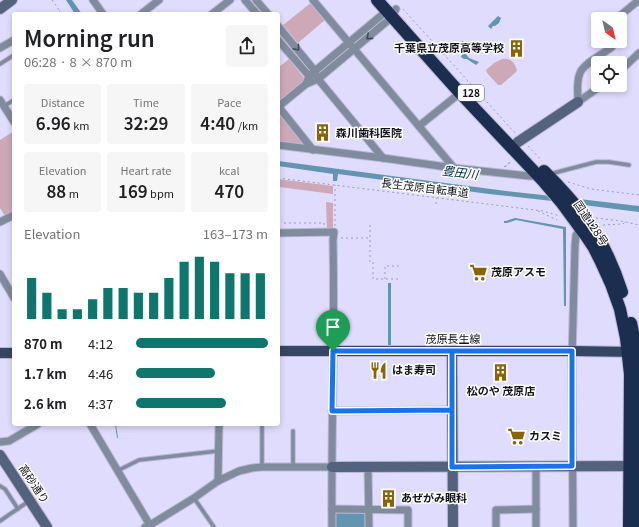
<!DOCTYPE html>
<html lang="en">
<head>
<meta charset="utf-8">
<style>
  :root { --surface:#fff; --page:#f6f6f6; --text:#202124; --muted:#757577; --accent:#0f766e }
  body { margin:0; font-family:Georgia,"Noto Sans JP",serif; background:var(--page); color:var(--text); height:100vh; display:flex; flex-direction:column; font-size:15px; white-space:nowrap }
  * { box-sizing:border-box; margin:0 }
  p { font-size:13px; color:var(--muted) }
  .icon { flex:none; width:22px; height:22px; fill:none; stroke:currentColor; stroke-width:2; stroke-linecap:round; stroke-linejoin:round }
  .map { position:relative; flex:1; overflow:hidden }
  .details { position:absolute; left:12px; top:12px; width:268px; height:414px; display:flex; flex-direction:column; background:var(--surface); border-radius:4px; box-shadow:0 2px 6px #0003 }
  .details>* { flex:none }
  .needle { width:26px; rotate:146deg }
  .fabs { position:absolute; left:591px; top:12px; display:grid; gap:8px }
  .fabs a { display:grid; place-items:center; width:36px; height:36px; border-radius:4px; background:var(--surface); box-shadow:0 2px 6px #0003; font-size:20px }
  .pin { position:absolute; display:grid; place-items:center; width:34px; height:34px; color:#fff; margin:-41px -17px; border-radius:50% 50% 50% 0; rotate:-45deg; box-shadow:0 0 4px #0007 }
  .pin .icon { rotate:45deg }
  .round { display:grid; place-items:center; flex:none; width:42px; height:42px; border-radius:4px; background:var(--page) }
  .headline { display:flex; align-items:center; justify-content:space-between; height:68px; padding:0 12px }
  h1 { font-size:22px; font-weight:600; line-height:30px }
  .stats { display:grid; grid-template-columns:repeat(3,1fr); gap:6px; height:68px; padding:4px 12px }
  .stats div { display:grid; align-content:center; border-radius:4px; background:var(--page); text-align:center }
  .stats b { font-size:17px; font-weight:600 }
  .stats small { font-size:11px; font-weight:400 }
  .stats p { font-size:11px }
  .chart { height:112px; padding:8px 12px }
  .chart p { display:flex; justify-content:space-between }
  .chart svg { width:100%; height:72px; margin-top:4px; stroke:var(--accent); stroke-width:6 }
  ul { padding:0 12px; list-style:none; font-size:13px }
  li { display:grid; grid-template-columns:64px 48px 1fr; align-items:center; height:30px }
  li i { height:10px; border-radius:5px; background:var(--accent) }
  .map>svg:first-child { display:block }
  .green { fill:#cda9b8 }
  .water { fill:#6395b0 }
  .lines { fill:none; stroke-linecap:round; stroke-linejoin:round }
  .lane-casing { stroke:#bbb8d5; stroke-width:5.5 }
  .street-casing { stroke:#bbb8d5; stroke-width:9 }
  .secondary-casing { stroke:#bbb8d5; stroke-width:12 }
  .primary-casing { stroke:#bbb8d5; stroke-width:12 }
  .highway-casing { stroke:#bbb8d5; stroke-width:14 }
  .path { stroke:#9f9bb5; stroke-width:1; stroke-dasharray:2 3; stroke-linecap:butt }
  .lane { stroke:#818b9e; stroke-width:3.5 }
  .street { stroke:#818b9e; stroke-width:7 }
  .secondary { stroke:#54637d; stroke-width:10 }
  .primary { stroke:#354665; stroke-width:10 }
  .highway { stroke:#1c2e50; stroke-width:12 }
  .oneway { stroke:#454857 }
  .route-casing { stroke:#fff; stroke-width:8 }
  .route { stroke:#1a73e8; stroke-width:5 }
  .labels { text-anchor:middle; stroke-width:3; stroke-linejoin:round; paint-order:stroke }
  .shield { fill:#fff; stroke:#5a5961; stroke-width:1 }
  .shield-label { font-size:10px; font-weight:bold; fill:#14121d }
  .poi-label { font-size:11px; font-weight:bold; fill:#14121d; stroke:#fff; text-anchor:start }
  .street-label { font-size:11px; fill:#14121d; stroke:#fff }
  .water-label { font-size:12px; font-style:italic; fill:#023043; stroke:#fff }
</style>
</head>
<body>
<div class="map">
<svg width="639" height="527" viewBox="0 0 639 527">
  <rect width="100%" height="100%" fill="#e0dcfd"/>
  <g class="green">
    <polygon points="312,2 326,19 298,43 283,25"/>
    <polygon points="278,30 310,69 309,70 307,70 278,36"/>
    <polygon points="289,59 304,78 304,83 280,102 278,102 278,68"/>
    <path d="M502 59C511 58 514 62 517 70L516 72 501 85H498L487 73 486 70 494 63Z"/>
    <polygon points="278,112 280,112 306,144 304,146 278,143"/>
    <polygon points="14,131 14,212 5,216 0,208 0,140"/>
    <polygon points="278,179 333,186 333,194 279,187 278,190"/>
    <polygon points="326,202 333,203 333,227 332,229 327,229"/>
  </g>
  <g class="water">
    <polygon points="66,0 72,0 82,14 75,14"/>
    <polygon points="498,16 501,18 499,23 495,26 493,26 491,29 488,26"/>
    <path d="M462 41 468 44 471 42 473 44 468 49 466 54 469 58 479 62 476 65 467 59H464L461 57C463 52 466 50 460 46Z"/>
    <polygon points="278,161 506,191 579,199 639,206 639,212 552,201 489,194 338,174 337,181 333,181 333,174 278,166"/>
    <polygon points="515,218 566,227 566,306 564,306 563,229 516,220 507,223 504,223 504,221 506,221"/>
    <rect x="388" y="283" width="3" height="62"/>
    <polygon points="115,424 116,424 118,438 136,439 216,437 135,439 117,438"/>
    <polygon points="337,511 364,511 366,513 366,527 335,527 335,513"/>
  </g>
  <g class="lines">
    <defs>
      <g id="lane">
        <polyline points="0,64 14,55"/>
        <polyline points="4,106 14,100"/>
        <polyline points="550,174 596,162 609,162 629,165"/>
        <polyline points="262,467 262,427"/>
        <polyline points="293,467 293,431"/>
        <polyline points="117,471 139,460 218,451"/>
        <polyline points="0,486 5,489 18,509"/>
        <polyline points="194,498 214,527"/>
        <polyline points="0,521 29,501"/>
      </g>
      <g id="street">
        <polyline points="93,0 103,14"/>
        <polyline points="245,0 257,14"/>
        <polyline points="256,0 268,14"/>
        <polyline points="313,0 454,168"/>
        <polyline points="141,14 159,0"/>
        <polyline points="212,14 230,0"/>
        <polyline points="616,19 639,0"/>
        <polyline points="278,26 315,71 318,79 383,158"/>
        <polyline points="278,40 309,76 312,77"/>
        <polyline points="0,48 14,40"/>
        <polyline points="620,71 639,53"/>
        <polyline points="306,84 309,76 383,14 386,11 390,10"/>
        <polyline points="0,100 14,122"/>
        <path d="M578 102C578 93 576 82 580 73 584 63 603 54 612 47V41"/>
        <polyline points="578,102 602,85"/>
        <polyline points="278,106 313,150"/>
        <polyline points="278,107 306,84 318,79 354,49 392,17 396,9"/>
        <polyline points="419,126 460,93"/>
        <polyline points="278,145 383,158 454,168 529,176 540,176"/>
        <polyline points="0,222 14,215"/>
        <path d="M278 233 334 232 333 240C335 336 331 431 332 527"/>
        <polyline points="0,274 14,298"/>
        <polyline points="332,411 452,410"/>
        <polyline points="90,424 151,527"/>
        <polyline points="0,442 9,441 38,424"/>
        <polyline points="536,466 536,527"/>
        <polyline points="368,467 369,527"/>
        <polyline points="218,481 219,424"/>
        <polyline points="332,509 408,510 408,527"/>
        <polyline points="145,527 150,525 194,498 208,488 218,481 239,471 252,468 262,467 332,467"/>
        <polyline points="496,527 496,510 536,509"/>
        <polyline points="573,527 572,358 575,245 576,235 581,228"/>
      </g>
      <g id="secondary">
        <polyline points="0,9 12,0"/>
        <polyline points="512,148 518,142 578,102"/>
        <polyline points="452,351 453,527"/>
        <polyline points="0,455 47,527"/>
        <polyline points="332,467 636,466"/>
      </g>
      <g id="primary">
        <polyline points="278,351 572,351 634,352"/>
        <polyline points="0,353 14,353"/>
      </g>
      <g id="highway">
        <polyline points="377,0 460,93 544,182 561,202 586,236 594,248 601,262 611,284 620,309 626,338 630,374 629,527"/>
        <path d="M544 171C559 186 574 202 587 220 602 241 614 267 622 292"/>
        <polyline points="631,323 637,352 639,373 638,527"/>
      </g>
    </defs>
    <use href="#lane" class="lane-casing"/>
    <use href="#street" class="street-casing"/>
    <use href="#secondary" class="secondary-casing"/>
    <use href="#primary" class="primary-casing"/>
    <use href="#highway" class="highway-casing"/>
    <g class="path">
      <polyline points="52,0 62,14"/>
      <polyline points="403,9 515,133"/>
      <polyline points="55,14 60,11"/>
      <polyline points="528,146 542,161"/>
      <polyline points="504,167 511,161"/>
      <polyline points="505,167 512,161"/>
      <polyline points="278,178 543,211 560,216"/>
      <polyline points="568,182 591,189 639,195"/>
      <polyline points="436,204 437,198"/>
      <polyline points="538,211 557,220"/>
      <polyline points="596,218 621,221 639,225"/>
      <polyline points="284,223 324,223 324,225"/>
      <polyline points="370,225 370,262 373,262 373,279 399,279"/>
      <polyline points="603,225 623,224 625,222"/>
      <polyline points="335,226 335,185"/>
      <polyline points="341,238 370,238"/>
      <polyline points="385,279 385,266 402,266"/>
    </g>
    <use href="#lane" class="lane"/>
    <use href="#street" class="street"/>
    <use href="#secondary" class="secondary"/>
    <use href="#primary" class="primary"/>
    <use href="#highway" class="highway"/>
  </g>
  <defs><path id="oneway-chevron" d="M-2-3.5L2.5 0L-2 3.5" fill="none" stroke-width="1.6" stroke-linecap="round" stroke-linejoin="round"/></defs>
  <g class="oneway">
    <use href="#oneway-chevron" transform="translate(369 37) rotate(140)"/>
    <use href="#oneway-chevron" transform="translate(297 48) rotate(50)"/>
  </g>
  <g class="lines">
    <defs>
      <polyline id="route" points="333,351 452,351 452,467 572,466 572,351 452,351 452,410 332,411 333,351"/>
    </defs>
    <use href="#route" class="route-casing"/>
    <use href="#route" class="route"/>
  </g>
  <defs>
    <symbol id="building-bare" viewBox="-9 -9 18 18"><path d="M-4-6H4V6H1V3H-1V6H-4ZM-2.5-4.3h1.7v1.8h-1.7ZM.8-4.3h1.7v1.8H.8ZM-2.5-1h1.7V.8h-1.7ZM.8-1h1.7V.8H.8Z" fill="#8b6304" stroke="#fff" stroke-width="2.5" paint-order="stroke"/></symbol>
    <symbol id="supermarket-bare" viewBox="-9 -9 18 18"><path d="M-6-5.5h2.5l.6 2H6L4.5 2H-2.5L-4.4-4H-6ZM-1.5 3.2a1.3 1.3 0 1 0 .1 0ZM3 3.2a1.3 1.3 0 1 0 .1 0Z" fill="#8b6304" stroke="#fff" stroke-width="2.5" paint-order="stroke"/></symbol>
    <symbol id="restaurant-bare" viewBox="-9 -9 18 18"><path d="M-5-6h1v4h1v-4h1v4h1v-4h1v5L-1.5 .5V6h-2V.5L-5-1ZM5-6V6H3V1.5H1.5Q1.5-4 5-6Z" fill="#8b6304" stroke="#fff" stroke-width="2.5" paint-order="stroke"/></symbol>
  </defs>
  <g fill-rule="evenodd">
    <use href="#building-bare" x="504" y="36" width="25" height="25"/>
    <use href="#building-bare" x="310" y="120" width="25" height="25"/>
    <use href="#supermarket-bare" x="466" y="260" width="25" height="25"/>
    <use href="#restaurant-bare" x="366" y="358" width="25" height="25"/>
    <use href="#building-bare" x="488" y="360" width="25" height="25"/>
    <use href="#supermarket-bare" x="504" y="424" width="25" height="25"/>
    <use href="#building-bare" x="376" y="486" width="25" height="25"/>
  </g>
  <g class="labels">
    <rect class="shield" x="458" y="85" width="26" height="16" rx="3"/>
    <g class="shield-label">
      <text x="471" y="97">128</text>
    </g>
    <g class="poi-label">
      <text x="504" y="52" text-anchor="end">千葉県立茂原高等学校</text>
      <text x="336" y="137">森川歯科医院</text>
      <text x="491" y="276">茂原アスモ</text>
      <text x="392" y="374">はま寿司</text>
      <text x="501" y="395" text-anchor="middle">松のや 茂原店</text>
      <text x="529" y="440">カスミ</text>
      <text x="401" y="502">あぜがみ眼科</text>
    </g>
    <g class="street-label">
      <text transform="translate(425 188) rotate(7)" y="4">長生茂原自転車道</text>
      <text transform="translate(591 223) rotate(56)" y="4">国道128号</text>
      <text x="453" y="343">茂原長生線</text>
      <text transform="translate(34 484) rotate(56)" y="4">高砂通り</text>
    </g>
    <g class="water-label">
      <text transform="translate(460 173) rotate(7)" y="4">豊田川</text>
    </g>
  </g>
</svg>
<div class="fabs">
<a><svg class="needle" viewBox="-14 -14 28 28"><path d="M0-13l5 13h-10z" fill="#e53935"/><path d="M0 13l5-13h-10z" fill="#757577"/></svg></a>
<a><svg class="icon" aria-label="locate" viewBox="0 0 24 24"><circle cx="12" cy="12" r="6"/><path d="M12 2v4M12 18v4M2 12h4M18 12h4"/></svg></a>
</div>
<div class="pin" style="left:333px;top:351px;background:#1e9e55"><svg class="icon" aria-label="arrive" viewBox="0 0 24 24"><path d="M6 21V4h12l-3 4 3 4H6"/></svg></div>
<section class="details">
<div class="headline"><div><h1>Morning run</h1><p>06:28 · 8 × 870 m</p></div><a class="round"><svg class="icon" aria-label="share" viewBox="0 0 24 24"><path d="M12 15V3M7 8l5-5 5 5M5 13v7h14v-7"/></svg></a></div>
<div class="stats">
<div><p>Distance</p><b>6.96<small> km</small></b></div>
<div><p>Time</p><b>32:29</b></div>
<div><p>Pace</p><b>4:40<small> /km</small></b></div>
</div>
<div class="stats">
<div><p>Elevation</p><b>88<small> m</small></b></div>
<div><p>Heart rate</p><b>169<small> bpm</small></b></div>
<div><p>kcal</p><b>470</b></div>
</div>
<div class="chart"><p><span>Elevation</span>163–173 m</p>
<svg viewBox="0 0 160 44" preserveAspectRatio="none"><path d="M5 44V19M15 44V28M25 44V38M35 44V38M45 44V32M55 44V25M65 44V25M75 44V28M85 44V28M95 44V19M105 44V9M115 44V6M125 44V9M135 44V16M145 44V16M155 44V16"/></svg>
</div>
<ul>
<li><b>870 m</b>4:12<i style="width:100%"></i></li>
<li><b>1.7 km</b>4:46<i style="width:60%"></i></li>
<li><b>2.6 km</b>4:37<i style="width:68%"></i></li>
</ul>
</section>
</div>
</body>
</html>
